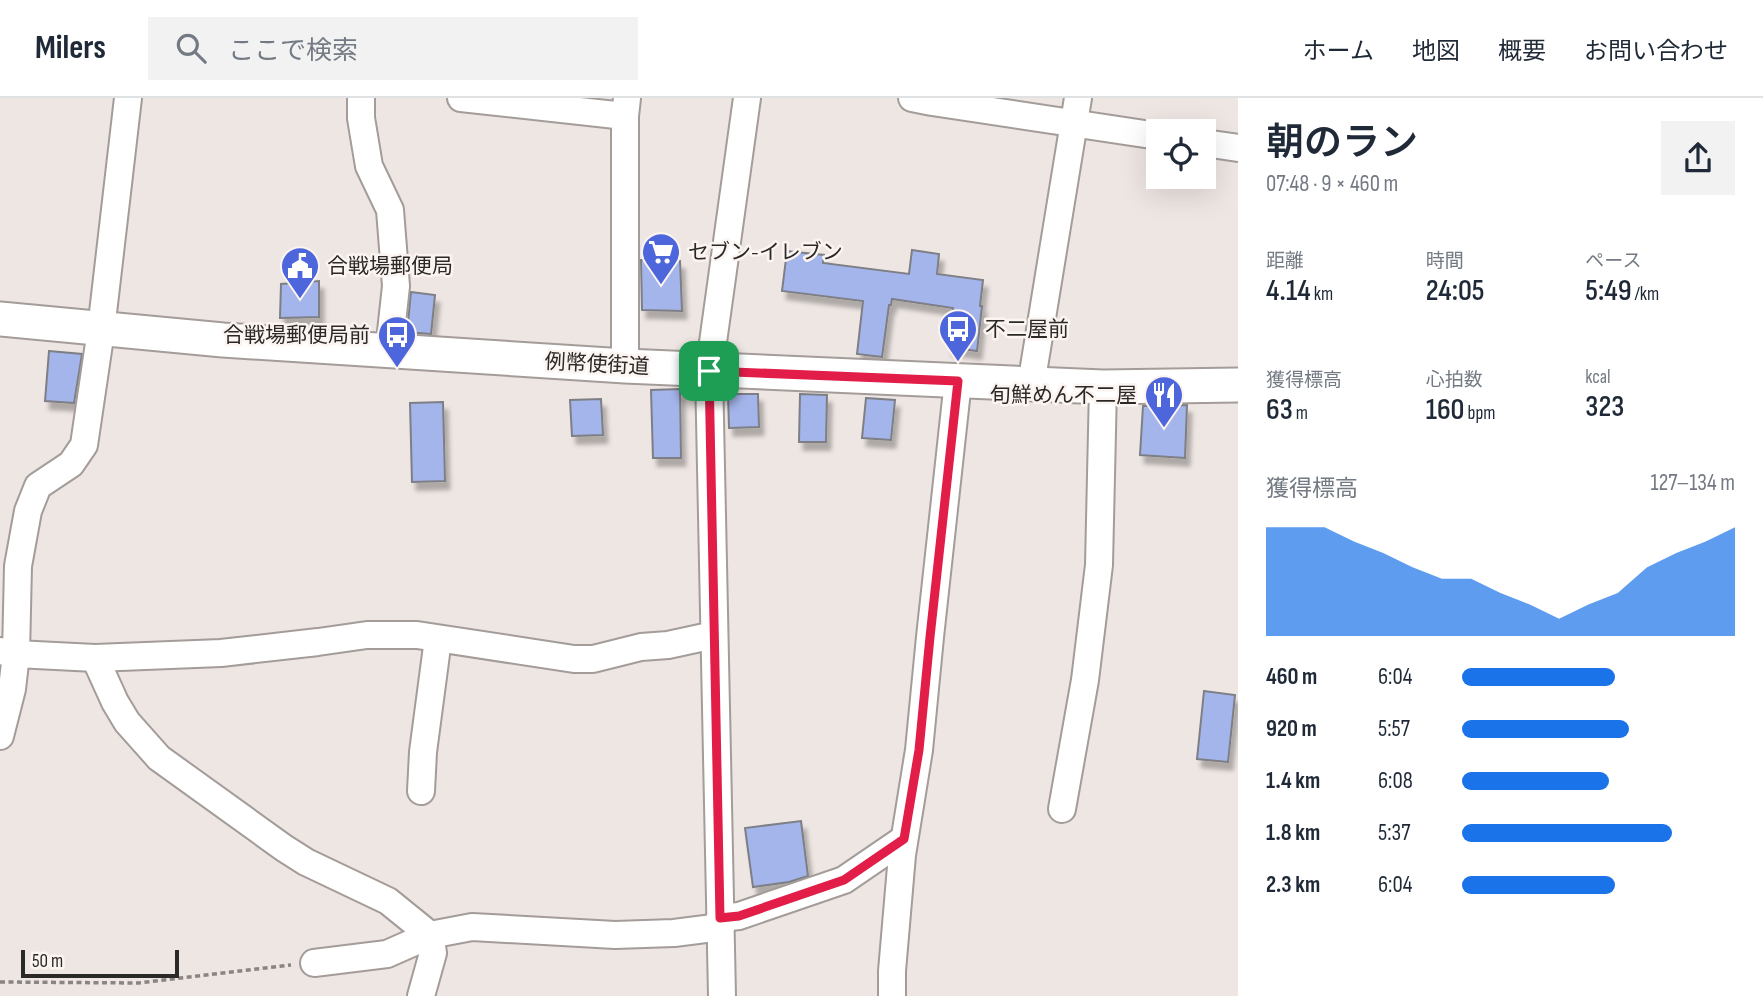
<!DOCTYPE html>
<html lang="ja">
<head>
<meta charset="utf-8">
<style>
  :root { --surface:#fff; --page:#f2f2f3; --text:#1f2937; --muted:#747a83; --line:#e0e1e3; --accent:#1a73e8 }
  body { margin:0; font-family:"Sofia Sans Condensed","Noto Sans JP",sans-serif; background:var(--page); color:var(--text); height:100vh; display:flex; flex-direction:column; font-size:26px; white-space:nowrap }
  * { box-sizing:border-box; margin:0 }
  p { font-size:23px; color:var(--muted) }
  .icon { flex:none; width:38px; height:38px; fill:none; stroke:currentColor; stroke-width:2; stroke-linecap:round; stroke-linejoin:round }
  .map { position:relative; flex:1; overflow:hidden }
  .details { display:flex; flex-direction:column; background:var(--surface); width:525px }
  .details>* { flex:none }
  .fabs { position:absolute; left:1146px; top:21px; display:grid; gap:14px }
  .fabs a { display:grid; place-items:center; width:70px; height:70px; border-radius:0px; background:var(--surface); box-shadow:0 7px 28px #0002; font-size:35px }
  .scale { position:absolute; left:21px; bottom:18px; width:158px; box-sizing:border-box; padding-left:7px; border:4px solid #2b2927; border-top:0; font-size:19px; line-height:24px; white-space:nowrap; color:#2b2927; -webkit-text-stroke:5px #fcf4f0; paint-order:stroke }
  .pin { position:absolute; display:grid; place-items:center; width:60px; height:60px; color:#fff; margin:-30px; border-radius:14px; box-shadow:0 4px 10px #0006 }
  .round { display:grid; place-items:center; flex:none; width:74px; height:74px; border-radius:0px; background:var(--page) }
  .head { display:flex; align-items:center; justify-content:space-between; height:119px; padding:0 28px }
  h1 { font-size:38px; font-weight:600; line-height:52px }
  .figures { display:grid; grid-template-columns:repeat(3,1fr); gap:10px; height:119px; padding:7px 28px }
  .figures div { display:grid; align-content:center }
  .figures b { font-size:30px; font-weight:600 }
  .figures small { font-size:19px; font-weight:400 }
  .figures p { font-size:19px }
  .chart { height:196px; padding:14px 28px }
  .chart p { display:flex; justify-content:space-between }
  .chart svg { width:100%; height:126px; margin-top:7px; fill:var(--accent); opacity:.7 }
  ul { padding:0 28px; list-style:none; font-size:23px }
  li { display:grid; grid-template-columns:112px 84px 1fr; align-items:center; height:52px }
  li i { height:18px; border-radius:9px; background:var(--accent) }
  header { display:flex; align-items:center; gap:42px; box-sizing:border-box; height:98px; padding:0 35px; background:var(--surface); border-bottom:2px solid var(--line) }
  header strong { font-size:33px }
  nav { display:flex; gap:38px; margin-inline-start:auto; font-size:24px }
  .search { width:490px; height:63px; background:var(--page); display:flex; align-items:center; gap:18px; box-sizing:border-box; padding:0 24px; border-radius:0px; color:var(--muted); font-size:26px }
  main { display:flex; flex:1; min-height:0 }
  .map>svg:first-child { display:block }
  .building { fill:#a4b5eb; stroke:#7d7f85; stroke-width:2; filter:url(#shadow) }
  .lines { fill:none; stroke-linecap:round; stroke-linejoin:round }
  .minor-casing { stroke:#a39c99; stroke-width:30 }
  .major-casing { stroke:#a39c99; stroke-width:37 }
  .path { stroke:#8a8582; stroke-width:3.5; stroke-dasharray:5 3.5; stroke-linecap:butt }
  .minor { stroke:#fff; stroke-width:26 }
  .major { stroke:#fff; stroke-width:33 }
  .route-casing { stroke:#fff; stroke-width:14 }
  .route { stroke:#e11d48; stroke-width:9 }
  .labels { text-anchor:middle; stroke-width:5; stroke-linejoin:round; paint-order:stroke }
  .poi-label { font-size:21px; fill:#2b2927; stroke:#fcf4f0; text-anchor:start }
  .street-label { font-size:21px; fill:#2b2927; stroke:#fcf4f0 }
</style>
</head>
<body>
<header>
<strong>Milers</strong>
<div class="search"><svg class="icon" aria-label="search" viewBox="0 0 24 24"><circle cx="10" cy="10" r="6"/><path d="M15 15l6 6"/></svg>ここで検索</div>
<nav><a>ホーム</a><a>地図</a><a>概要</a><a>お問い合わせ</a></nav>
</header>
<main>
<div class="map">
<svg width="1238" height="898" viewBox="0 0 1238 898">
  <defs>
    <filter id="shadow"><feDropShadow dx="4.5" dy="8" stdDeviation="2" flood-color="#0004"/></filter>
  </defs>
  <rect width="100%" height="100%" fill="#eee6e3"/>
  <g class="building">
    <polygon points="912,152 939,156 937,176 983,182 980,208 982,208 977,253 948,249 953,210 892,201 891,207 889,207 882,259 857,256 863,203 782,193 787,153 824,157 823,165 909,176"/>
    <polygon points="641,162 680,163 682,213 642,212"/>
    <polygon points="319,183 319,219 280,220 281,186"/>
    <polygon points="411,194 435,197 431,236 407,234"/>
    <polygon points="49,253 82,256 74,305 45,303"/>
    <polygon points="680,291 681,360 653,360 651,292"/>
    <polygon points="728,296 758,296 759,329 729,330"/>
    <polygon points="800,296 827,297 826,344 799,344"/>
    <polygon points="866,300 895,302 891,342 862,340"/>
    <polygon points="601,301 603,337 572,338 570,302"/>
    <polygon points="443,304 445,383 412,384 410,305"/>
    <polygon points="1187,307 1185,360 1140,357 1143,308"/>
    <polygon points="1204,593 1235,597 1228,664 1197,661"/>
    <polygon points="801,723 808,778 789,784 753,789 745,730"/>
  </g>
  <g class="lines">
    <defs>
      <g id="minor">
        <polyline points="361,0 361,20 369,68 390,112 396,188 389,252"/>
        <polyline points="461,0 625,18"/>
        <polyline points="912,0 932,4 1158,38"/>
        <polyline points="1204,45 1238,50"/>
        <polyline points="625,268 625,18 627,0"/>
        <polyline points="1031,287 1078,0"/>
        <polyline points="0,553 16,556 95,560 221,555 318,544 367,537 417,537 574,561 593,561 641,549 668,547 714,537"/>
        <polyline points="95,560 115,604 127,624 159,660 284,750 306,764 388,803 430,837 472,829 615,837 674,835 721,829"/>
        <polyline points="0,638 12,591 16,556 18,468 28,413 38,388 71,366 84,347 101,232 128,0"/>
        <polyline points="421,693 423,654 438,541"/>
        <polyline points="1062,711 1085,582 1099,467 1103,289"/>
        <polyline points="720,820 739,818 844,782 904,741"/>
        <polyline points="314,865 387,856 430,837 433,855 421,898"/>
        <polyline points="722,898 709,273 747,0"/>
        <polyline points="892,898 892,873 902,757 919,652 930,539 958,283"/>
      </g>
      <polyline id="major" points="0,221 223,242 625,268 1103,289 1238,287"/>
    </defs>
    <use href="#minor" class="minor-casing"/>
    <use href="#major" class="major-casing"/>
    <polyline class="path" points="0,884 138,885 291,867"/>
    <use href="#minor" class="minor"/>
    <use href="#major" class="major"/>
  </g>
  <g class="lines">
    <defs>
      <polygon id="route" points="709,273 958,283 930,539 919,652 904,741 844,782 739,818 720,820"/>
    </defs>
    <use href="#route" class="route-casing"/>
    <use href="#route" class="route"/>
  </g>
  <defs>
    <symbol id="supermarket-pin" viewBox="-11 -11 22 30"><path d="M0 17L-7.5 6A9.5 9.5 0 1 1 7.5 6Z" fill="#4d66db" stroke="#fcf4f0"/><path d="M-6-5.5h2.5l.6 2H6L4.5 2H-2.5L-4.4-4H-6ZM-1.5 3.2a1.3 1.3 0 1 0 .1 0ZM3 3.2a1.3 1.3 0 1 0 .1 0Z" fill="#fff"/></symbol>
    <symbol id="civic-pin" viewBox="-11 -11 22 30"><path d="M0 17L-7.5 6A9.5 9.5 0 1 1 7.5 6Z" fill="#4d66db" stroke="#fcf4f0"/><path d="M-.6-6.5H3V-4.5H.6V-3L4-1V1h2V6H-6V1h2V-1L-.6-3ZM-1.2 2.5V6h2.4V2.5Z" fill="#fff"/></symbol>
    <symbol id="bus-pin" viewBox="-11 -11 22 30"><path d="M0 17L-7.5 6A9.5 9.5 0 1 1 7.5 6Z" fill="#4d66db" stroke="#fcf4f0"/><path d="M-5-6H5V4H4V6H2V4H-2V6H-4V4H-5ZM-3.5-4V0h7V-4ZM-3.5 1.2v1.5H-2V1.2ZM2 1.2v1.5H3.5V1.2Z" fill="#fff"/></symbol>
    <symbol id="restaurant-pin" viewBox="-11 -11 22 30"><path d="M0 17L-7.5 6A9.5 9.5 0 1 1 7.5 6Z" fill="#4d66db" stroke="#fcf4f0"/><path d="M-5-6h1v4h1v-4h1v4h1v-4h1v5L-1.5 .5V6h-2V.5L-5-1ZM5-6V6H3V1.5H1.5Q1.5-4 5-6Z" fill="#fff"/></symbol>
  </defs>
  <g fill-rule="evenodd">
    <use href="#supermarket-pin" x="639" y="132" width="44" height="60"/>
    <use href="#civic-pin" x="278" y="146" width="44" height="60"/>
    <use href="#bus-pin" x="936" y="209" width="44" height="60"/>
    <use href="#bus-pin" x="375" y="215" width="44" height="60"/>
    <use href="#restaurant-pin" x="1142" y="275" width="44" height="60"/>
  </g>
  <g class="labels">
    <g class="poi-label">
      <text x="688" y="161">セブン-イレブン</text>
      <text x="327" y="175">合戦場郵便局</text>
      <text x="985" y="238">不二屋前</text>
      <text x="370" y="244" text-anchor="end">合戦場郵便局前</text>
      <text x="1137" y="304" text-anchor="end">旬鮮めん不二屋</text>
    </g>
    <g class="street-label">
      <text transform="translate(597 266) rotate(3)" y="7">例幣使街道</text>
    </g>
  </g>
</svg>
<div class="fabs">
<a><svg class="icon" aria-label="locate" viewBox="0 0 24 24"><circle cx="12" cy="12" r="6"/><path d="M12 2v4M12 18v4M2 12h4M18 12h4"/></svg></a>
</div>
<div class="scale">50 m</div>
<div class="pin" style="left:709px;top:273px;background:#1e9e55"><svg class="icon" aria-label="arrive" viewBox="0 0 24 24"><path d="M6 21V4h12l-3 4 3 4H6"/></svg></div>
</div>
<section class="details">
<div class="head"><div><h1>朝のラン</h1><p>07:48 · 9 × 460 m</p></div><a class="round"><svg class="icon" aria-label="share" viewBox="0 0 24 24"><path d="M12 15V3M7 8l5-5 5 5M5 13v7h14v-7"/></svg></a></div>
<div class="figures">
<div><p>距離</p><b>4.14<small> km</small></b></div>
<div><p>時間</p><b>24:05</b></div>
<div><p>ペース</p><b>5:49<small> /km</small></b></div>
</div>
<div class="figures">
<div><p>獲得標高</p><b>63<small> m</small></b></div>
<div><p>心拍数</p><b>160<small> bpm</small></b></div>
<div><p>kcal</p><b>323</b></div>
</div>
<div class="chart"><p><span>獲得標高</span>127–134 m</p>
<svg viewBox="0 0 160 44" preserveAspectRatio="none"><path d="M0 44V6L10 6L20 6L30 11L40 15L50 20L60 24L70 24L80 29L90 33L100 38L110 33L120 29L130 20L140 15L150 11L160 6V44z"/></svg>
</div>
<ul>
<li><b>460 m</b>6:04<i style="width:56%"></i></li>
<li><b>920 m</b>5:57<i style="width:61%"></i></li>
<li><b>1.4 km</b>6:08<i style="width:54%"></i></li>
<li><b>1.8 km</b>5:37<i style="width:77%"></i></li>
<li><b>2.3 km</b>6:04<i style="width:56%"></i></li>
</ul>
</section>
</main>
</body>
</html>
